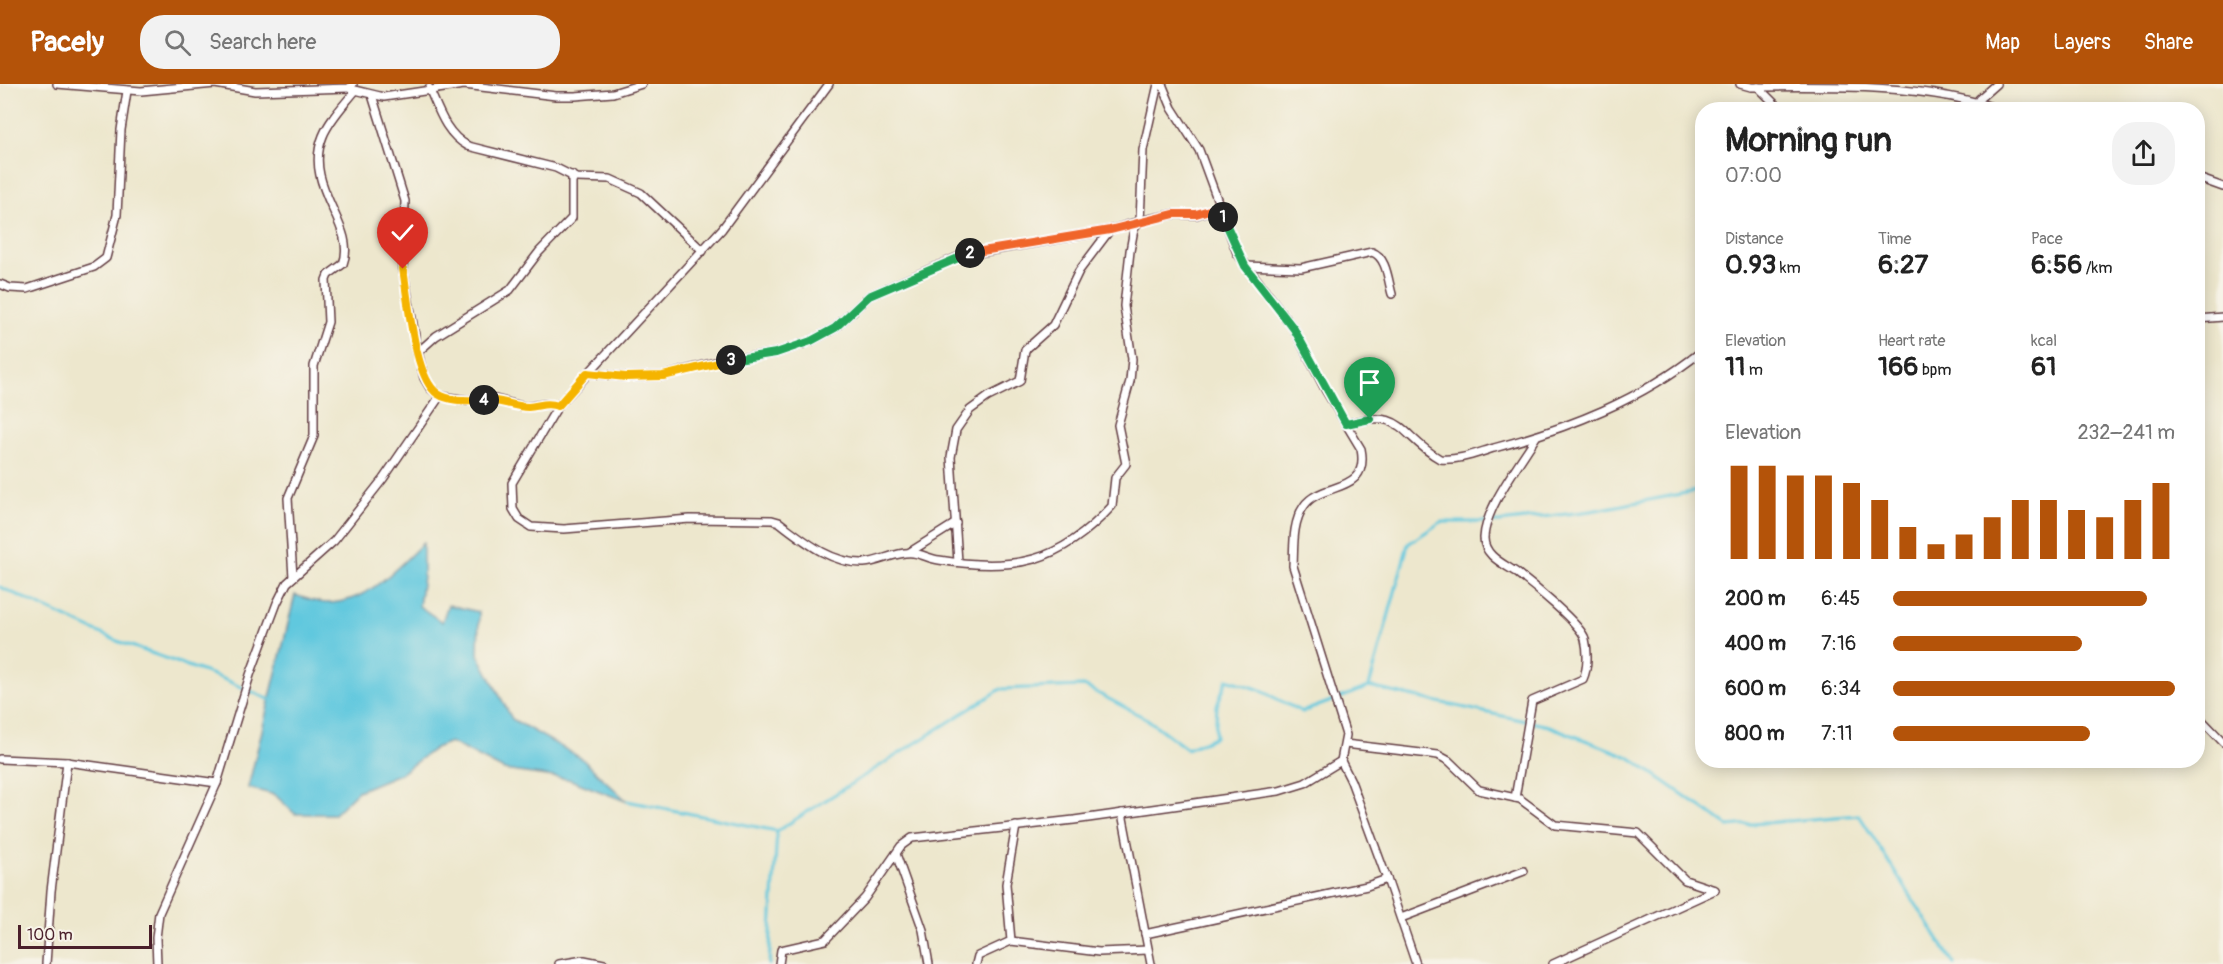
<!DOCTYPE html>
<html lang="en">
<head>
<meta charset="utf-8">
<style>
  :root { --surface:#fff; --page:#f2f2f2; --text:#222; --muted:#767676; --accent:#b45309 }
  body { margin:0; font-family:Pangolin,sans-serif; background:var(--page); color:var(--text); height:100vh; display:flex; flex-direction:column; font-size:22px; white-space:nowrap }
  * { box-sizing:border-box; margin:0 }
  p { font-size:20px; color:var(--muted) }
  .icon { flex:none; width:33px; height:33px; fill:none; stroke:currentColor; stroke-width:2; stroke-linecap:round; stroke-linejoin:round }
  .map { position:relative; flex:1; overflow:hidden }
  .details { position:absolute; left:1695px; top:18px; width:510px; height:666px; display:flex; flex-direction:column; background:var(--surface); border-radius:24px; box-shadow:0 3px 15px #0003 }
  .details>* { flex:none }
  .scale { position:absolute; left:18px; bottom:15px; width:134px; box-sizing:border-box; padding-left:6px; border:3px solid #4a1f2b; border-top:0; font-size:16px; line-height:21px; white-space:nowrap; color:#4a1f2b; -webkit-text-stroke:4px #f7f3e8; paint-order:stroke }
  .pin { position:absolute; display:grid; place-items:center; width:51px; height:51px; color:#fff; margin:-62px -26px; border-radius:50% 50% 50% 0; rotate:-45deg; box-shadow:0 0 6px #0007 }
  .pin .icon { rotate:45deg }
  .km { position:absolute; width:30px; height:30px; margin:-15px; border-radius:50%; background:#222; color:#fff; font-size:16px; line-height:30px; text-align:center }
  .round { display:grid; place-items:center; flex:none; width:63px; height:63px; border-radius:24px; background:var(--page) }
  .summary { display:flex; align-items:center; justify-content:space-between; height:102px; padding:0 30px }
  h1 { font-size:33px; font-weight:800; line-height:45px }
  .metrics { display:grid; grid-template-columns:repeat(3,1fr); gap:9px; height:102px; padding:6px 30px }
  .metrics div { display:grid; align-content:center }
  .metrics b { font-size:26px; font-weight:800 }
  .metrics small { font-size:16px; font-weight:400 }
  .metrics p { font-size:16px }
  .chart { height:168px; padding:12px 30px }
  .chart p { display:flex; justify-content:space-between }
  .chart svg { width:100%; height:108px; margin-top:6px; stroke:var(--accent); stroke-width:6 }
  ul { padding:0 30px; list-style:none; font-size:20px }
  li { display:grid; grid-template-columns:96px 72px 1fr; align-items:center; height:45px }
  li i { height:15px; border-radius:8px; background:var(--accent) }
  header { display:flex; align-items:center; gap:36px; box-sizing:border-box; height:84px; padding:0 30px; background:var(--accent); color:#fff }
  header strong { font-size:28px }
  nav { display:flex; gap:33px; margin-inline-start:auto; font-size:21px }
  .search { width:420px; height:54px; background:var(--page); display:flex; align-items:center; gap:15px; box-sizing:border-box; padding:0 21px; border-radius:24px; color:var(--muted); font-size:22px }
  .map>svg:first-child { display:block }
  .water { fill:#61c8de; stroke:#567484; stroke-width:1.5 }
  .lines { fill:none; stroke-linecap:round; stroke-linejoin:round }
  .stream { stroke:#61c8de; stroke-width:3 }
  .street-casing { stroke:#623d43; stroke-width:10 }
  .street { stroke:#fff; stroke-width:7 }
  .split-1-casing { stroke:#fff; stroke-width:12 }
  .split-2-casing { stroke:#fff; stroke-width:12 }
  .split-3-casing { stroke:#fff; stroke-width:12 }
  .split-4-casing { stroke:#fff; stroke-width:12 }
  .split-5-casing { stroke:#fff; stroke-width:12 }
  .split-1 { stroke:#22a559; stroke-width:8 }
  .split-2 { stroke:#f0652b; stroke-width:8 }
  .split-3 { stroke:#22a559; stroke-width:8 }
  .split-4 { stroke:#f5b400; stroke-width:8 }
  .split-5 { stroke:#f5b400; stroke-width:8 }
</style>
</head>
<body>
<header>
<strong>Pacely</strong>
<div class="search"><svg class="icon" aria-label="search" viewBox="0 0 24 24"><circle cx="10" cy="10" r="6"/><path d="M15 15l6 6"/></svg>Search here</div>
<nav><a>Map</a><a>Layers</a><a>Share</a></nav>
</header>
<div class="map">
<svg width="2223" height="880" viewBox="0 0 2223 880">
  <rect width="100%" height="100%" fill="#f7f3e8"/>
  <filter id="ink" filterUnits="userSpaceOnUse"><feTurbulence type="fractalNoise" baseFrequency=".0167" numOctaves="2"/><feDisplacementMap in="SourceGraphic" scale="12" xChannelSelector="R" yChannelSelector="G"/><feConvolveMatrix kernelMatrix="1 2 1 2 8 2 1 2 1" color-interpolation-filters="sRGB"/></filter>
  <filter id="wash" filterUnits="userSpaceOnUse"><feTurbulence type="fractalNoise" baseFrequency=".008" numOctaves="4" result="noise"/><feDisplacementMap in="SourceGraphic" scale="24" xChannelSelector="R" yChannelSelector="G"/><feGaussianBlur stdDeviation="1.35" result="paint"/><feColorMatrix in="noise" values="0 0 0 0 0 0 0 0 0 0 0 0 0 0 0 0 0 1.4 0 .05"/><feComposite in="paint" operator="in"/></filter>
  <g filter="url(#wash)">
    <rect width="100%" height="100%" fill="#ede7cd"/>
    <path class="water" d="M423 459V492L419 522 442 538 448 521 479 528 478 570 512 635 581 674 628 718 568 695 504 686 450 658 435 664 401 689 358 707 334 730H295L275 711 248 704 295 511C305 514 317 519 327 519 367 519 396 485 423 459Z"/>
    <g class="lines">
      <g class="stream">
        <polyline points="0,503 117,557 216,592 273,617"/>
        <polyline points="1369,603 1549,642 1629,673 1728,742 1859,731 1954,880"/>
        <polyline points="627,717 777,747 1001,605 1084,602 1147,635 1187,665 1215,653 1217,621 1227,595 1258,605 1302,628 1369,603 1408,460 1441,438 1500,438 1591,427 1702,406"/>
        <polyline points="769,880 777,747"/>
      </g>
    </g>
  </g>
  <g filter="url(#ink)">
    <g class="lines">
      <defs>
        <g id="street">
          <polyline points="57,0 141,7 215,0 255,7 349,4 353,0"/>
          <path d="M1162 0 1172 24 1199 66 1237 169 1294 245 1326 307 1361 365C1370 411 1321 397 1304 422 1292 439 1294 462 1293 482L1346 651 1341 677"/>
          <path d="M1740 0 1751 3C1830 2 1930 0 2000 26"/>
          <polyline points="1758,3 1781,26"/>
          <path d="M429 4C439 27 446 50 468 62L556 84 576 94 610 95 641 109 703 167"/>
          <polyline points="351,5 384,13 464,1 556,12 575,12 613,9 642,0"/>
          <polyline points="372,11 405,117 403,185 418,268 424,294 430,304 440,312"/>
          <polyline points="1979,15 1996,0"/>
          <polyline points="2198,94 2223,103"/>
          <path d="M1245 182 1301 184 1372 168C1387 173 1388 197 1392 210"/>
          <polyline points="0,200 10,204 27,205 94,183 106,174 117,131 121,46 127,7"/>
          <polyline points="2198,235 2223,233"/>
          <polyline points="418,268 436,252 510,206 539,168 572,134 572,91"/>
          <polyline points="587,289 626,293 663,292 719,277 776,269 811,257 835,244 869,212 960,172 1110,146"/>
          <path d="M558 322 512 399 513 425 519 435 531 443 564 445 690 435 772 436 779 438C803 456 831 480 864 479 880 478 897 467 913 469 922 470 930 475 939 476 1014 488 1060 479 1112 422L1115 394 1126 380 1118 341 1130 297 1132 275 1124 222 1130 167 1134 145 1140 137 1143 66 1158 0"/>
          <path d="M1346 340C1405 323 1398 351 1440 375 1458 377 1477 369 1494 364 1569 344 1641 316 1702 267"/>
          <polyline points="910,468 956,439"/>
          <polyline points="958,478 951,373 956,346 970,326 988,313 1020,297 1025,266 1053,241 1079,187 1110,146 1140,137 1174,130 1196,131 1219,123"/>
          <path d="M293 493 288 414 314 352V282L328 238 326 196 328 191 343 180C358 142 302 103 323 52 330 35 344 21 355 7"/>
          <polyline points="2198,632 2223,658"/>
          <polyline points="1345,660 1438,671 1449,677 1479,706 1520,715 1555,741 1638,749 1685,796 1715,806"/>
          <polyline points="0,675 67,678 217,699 250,591 277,519 287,499 334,457 383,395 440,312 467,316 495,315 526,323 544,320 558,322 722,145 829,0"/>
          <path d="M1515 714 1532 617 1583 595C1588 584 1588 567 1585 555 1582 541 1530 499 1517 489 1504 480 1484 472 1484 454 1485 424 1520 379 1536 353"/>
          <polyline points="1122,729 1151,880"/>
          <polyline points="896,770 923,846 929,880"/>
          <polyline points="1401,834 1524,787"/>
          <polyline points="1145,850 1367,802 1387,795"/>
          <polyline points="1011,857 1099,868 1148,866"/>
          <polyline points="46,880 51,807 67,678"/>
          <polyline points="157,880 156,854 159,829 217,699"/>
          <polyline points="559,880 584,876 604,880"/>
          <polyline points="779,880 781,866 825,856 865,814 901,762 912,754 1074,736 1279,707 1305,699 1341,677 1351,697 1387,795 1416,880"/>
          <polyline points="976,880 978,872 1011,857 1006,800 1016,742"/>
          <polyline points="1553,880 1715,806"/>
        </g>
      </defs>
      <use href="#street" class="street-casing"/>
      <use href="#street" class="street"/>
    </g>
  </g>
  <g class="lines" filter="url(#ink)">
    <defs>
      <polyline id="split-1" points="1223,133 1245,182 1294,245 1346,340 1370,335"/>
      <polyline id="split-2" points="970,169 1110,146 1174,130 1196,130 1219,123 1223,133"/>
      <polyline id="split-3" points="731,276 776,269 811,257 835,244 869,212 970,169"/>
      <path id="split-4" d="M484 316C499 315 513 323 528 323 540 322 547 318 558 322L587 289 626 293 663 292 731 276"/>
      <path id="split-5" d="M403 185C408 213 414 295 438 310 450 318 470 316 484 316"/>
    </defs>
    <use href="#split-1" class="split-1-casing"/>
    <use href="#split-2" class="split-2-casing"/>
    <use href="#split-3" class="split-3-casing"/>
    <use href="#split-4" class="split-4-casing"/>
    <use href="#split-5" class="split-5-casing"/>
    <use href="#split-1" class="split-1"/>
    <use href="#split-2" class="split-2"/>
    <use href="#split-3" class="split-3"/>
    <use href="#split-4" class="split-4"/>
    <use href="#split-5" class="split-5"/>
  </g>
</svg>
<div class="scale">100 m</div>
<div class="pin" style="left:1370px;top:335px;background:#1e9e55"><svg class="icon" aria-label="arrive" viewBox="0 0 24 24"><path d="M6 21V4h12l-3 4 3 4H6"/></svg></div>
<div class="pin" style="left:403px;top:185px;background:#d93025"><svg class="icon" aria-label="check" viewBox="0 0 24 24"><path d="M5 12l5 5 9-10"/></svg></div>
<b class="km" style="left:1223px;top:133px">1</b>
<b class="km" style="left:970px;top:169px">2</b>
<b class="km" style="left:731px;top:276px">3</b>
<b class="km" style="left:484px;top:316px">4</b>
<section class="details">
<div class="summary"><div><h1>Morning run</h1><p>07:00</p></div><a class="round"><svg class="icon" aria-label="share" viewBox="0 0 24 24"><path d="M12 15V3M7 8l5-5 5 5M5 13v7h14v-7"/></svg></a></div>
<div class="metrics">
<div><p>Distance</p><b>0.93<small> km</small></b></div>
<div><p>Time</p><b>6:27</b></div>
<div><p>Pace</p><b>6:56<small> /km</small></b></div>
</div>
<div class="metrics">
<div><p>Elevation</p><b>11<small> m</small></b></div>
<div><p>Heart rate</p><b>166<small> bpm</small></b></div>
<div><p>kcal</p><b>61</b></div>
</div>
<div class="chart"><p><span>Elevation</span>232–241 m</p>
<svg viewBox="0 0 160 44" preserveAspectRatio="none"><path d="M5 44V6M15 44V6M25 44V10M35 44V10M45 44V13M55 44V20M65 44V31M75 44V38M85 44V34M95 44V27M105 44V20M115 44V20M125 44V24M135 44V27M145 44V20M155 44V13"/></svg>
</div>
<ul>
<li><b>200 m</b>6:45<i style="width:90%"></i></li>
<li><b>400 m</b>7:16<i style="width:67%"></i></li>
<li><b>600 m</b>6:34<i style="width:100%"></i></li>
<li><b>800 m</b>7:11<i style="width:70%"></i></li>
</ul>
</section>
</div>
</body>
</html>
